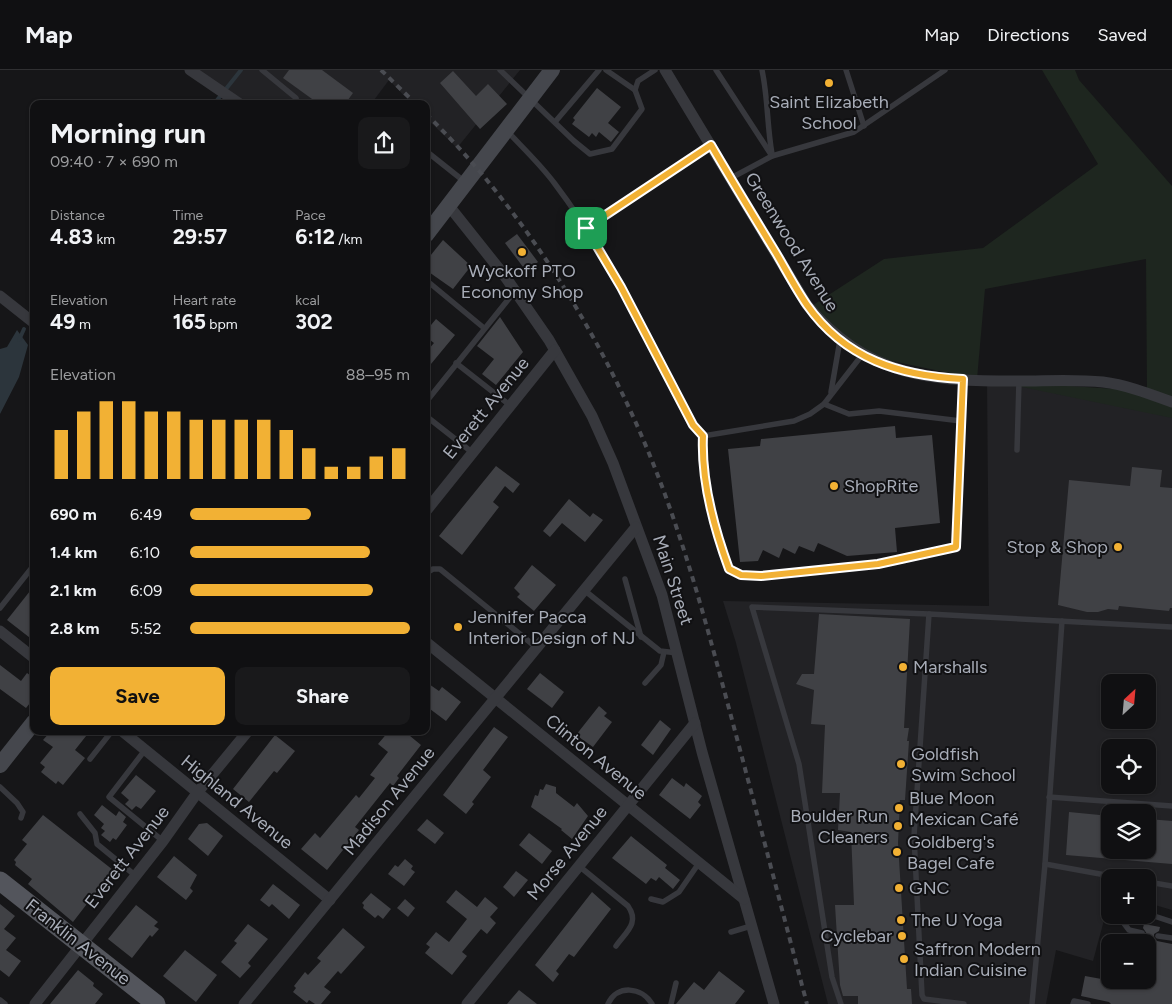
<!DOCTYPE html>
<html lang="en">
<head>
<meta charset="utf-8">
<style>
  :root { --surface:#101012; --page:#19191b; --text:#f1f3f6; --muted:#9c9d9f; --line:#303032; --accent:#f2b134 }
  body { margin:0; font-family:Figtree,sans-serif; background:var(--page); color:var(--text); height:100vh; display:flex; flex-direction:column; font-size:19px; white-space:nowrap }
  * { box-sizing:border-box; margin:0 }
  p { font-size:16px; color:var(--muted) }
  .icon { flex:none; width:28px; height:28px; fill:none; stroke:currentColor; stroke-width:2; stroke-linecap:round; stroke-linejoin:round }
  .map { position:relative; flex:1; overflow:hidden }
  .side { position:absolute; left:30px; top:30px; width:400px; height:635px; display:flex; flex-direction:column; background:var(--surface); border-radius:10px; box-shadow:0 1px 4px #0004,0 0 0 1px var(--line) }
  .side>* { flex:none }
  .needle { width:32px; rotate:26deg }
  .fabs { position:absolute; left:1101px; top:604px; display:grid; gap:10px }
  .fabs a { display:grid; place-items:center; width:55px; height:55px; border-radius:10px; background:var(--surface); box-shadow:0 1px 4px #0004,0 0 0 1px var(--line); font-size:25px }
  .pin { position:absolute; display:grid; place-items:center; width:42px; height:42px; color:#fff; margin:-21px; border-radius:10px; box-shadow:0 2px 8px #0006 }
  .round { display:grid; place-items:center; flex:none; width:52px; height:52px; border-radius:10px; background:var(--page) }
  .summary { display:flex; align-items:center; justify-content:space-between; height:85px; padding:0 20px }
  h1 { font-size:28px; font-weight:700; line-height:38px }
  .figures { display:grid; grid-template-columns:repeat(3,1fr); gap:8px; height:85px; padding:5px 20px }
  .figures div { display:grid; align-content:center }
  .figures b { font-size:21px; font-weight:700 }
  .figures small { font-size:14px; font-weight:400 }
  .figures p { font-size:14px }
  .chart { height:140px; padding:10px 20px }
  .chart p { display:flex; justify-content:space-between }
  .chart svg { width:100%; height:90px; margin-top:5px; stroke:var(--accent); stroke-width:6 }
  .action { display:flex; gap:10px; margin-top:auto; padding:10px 20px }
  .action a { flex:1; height:58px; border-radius:10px; background:var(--accent); color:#111; font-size:20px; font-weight:700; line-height:58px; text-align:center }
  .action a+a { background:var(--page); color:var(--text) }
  ul { padding:0 20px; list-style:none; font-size:16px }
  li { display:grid; grid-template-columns:80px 60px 1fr; align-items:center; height:38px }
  li i { height:12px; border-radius:6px; background:var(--accent) }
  header { display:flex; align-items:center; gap:30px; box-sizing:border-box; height:70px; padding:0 25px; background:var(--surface); border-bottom:1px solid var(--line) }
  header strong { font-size:24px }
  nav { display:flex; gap:28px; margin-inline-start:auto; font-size:18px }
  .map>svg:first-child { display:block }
  .built { fill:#222225; fill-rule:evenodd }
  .green { fill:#1e261f }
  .water { fill:#2c353c }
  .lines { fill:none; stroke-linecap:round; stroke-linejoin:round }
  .stream { stroke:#2c353c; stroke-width:4 }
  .building { fill:#404145 }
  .lane { stroke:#37383d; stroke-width:5.5 }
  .street { stroke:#37383d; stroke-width:11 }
  .secondary { stroke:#45474d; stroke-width:16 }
  .primary { stroke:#53555c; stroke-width:19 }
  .rail { stroke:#4a4c52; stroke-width:4; stroke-dasharray:6 5; stroke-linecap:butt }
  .route-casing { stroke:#fff; stroke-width:10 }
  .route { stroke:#f2b134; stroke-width:6 }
  .poi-dot { fill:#f2b134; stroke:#111113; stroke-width:2 }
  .labels { text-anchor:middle; stroke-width:4; stroke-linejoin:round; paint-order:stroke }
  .poi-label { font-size:18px; fill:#a8adb8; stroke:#111113; text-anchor:start }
  .street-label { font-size:18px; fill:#a8adb8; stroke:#111113 }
</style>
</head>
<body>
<header>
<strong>Map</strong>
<nav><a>Map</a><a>Directions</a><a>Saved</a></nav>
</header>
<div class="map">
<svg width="1172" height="934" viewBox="0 0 1172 934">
  <rect width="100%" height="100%" fill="#161618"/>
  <g class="built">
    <polygon points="195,0 520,0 457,78 426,48 426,34 412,34 389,10 371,34 245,34"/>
    <path d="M987 311 1172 339V840L1148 833V808H1110V828L1093 891 1056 880 1046 934H828L736 573 723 531 989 536ZM1110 612H1148V650H1110ZM1110 678H1148V715H1110ZM1110 742H1148V780H1110Z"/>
  </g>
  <polygon class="green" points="1042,0 1075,0 1079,10 1172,116 1172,348 993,311 1147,321 1146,189 985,219 977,309 864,285 810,237 884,189 983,178 1098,94"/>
  <polygon class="water" points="17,260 28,275 19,307 0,344 0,279 7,277"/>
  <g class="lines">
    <g class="stream">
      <polyline points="214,34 241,0"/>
      <polyline points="19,270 24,259"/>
    </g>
  </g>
  <g class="building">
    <polygon points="289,0 322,0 353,23 345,34 319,34 283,8"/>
    <polygon points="453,1 476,26 488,14 507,34 480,59 440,13"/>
    <polygon points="597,18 621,37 608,53 619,62 611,72 599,62 596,67 592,63 589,67 572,54 575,50 573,48"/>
    <polygon points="517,164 538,192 526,201 505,173"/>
    <polygon points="443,170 471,196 453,219 426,200 426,191"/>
    <polygon points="500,247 523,282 496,315 482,304 494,289 477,276"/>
    <polygon points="436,249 455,265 426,300 426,282 434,273 426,267 426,261"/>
    <polygon points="895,356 896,368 932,365 940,453 895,458 897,482 847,486 818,473 814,482 799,476 795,484 783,478 779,488 763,480 758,491 740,492 728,379 760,376 761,369"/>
    <polygon points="496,396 520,414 513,423 505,416 493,432 499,437 462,485 439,466"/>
    <polygon points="1132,397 1162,400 1160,417 1172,418 1172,538 1170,538 1169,541 1119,536 1118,540 1108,539 1098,542 1087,542 1058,535 1069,410 1130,416"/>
    <polygon points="569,429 590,447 593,443 603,450 585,472 562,453 550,467 543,461"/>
    <polygon points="532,495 556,515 534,541 517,527 520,524 514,518"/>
    <polygon points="34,516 34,571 7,550"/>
    <polygon points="819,544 910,549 904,658 909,658 907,671 909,671 905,730 900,730 898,773 907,919 911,919 912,934 858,934 858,926 843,926 840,915 835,835 854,835 851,762 838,760 840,723 822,723 825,655 811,654 814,620 796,614 802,604 814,604"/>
    <polygon points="0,595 21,611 27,603 34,608 34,628 26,638 0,619"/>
    <polygon points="540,603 564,622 552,638 527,619"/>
    <polygon points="426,612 439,621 442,617 461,632 446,651 426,636"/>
    <polygon points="599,636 607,643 604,646 612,652 593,677 576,665"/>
    <polygon points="660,650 671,659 653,685 641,675"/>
    <polygon points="494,657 508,667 483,700 491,707 472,732 474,734 466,744 443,725"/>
    <polygon points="51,661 90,661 75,680 85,688 63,715 58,711 56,714 41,702 45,697 40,693 53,677 43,670"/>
    <polygon points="389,661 404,661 421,675 397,706 399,708 393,716 390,713 355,757 359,760 327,800 301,779 315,763 320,768 356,725 359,728 375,708 370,705 388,682 378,674"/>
    <polygon points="275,665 295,681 277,703 274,701 249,732 233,719"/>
    <polygon points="136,705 156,721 141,739 136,736 132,740 125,734 129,730 121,723"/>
    <polygon points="672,708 684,717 686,713 702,726 698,732 701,735 690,749 659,725"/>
    <polygon points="546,714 556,717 556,723 574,737 577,733 588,746 572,769 561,760 562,759 531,737 535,725 538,726 540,719 543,720"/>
    <polygon points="102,735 116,746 119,741 126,747 123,752 127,755 116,770 113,768 110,772 101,765 105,761 101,758 104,754 94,745"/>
    <polygon points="1069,742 1110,746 1110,780 1148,780 1148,749 1172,751 1172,794 1066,785"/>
    <polygon points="43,745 113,800 73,852 28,814 32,809 15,795 16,792 14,790 27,774 22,770"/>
    <polygon points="427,749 444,763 435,774 417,760"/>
    <polygon points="207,753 223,766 208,786 188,769 199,754"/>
    <polygon points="529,763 552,781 542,794 519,775"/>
    <polygon points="631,766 667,795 665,798 680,810 673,819 659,807 656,811 651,808 646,814 612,788"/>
    <polygon points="174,786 197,805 190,818 193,821 186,830 157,807"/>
    <polygon points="405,789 413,796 411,799 415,802 404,816 388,804 395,795 398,797"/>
    <polygon points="516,801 528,810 514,827 503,817"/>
    <polygon points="273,814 300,835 289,849 272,834 269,837 260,830"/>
    <polygon points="456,820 477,837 485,827 498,838 490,847 496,853 487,864 481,859 462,882 467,886 452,905 425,883 430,877 426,874 436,862 449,872 467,849 446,832"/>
    <polygon points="592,822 611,839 574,887 569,884 556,901 559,904 553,912 535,895"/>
    <polygon points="371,823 391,839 383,849 378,845 375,848 363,838 364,835 362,833"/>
    <polygon points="405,829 415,838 408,847 397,838"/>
    <polygon points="0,834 15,846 4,859 16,868 6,880 21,891 9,907 0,900"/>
    <polygon points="136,835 158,852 154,856 159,859 152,867 150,865 132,888 108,869"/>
    <polygon points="248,854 268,869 248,893 251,896 240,908 221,892 237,873 234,871"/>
    <polygon points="1144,854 1160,857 1159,861 1154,864 1154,868 1157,871 1172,874 1172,934 1111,934 1109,932 1081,926 1085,906 1146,917 1148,872 1140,872 1141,868 1147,864 1143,858"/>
    <polygon points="343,858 365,877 341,904 338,901 324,917 331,922 321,934 315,934 309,930 307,933 293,922 296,918 294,916 305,902 308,905 321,891 317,888"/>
    <polygon points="185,880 217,905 196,932 163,906"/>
    <polygon points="78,900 94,913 93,916 103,924 95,934 50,934"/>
    <polygon points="719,901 745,921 735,934 676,934 694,912 704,920"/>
    <polygon points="519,920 537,934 507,934"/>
  </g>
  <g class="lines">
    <g class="lane">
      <polyline points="262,0 296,28 297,34"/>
      <polyline points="500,0 574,71 590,84 612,79 642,39 635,20 606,0"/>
      <polyline points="716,0 772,86"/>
      <path d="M762 0C768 28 767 56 772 84"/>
      <polyline points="846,0 864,56"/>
      <polyline points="635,20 638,11 655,0"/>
      <polyline points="555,52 599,0"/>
      <path d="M507 61C523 78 541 95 555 114 611 188 650 273 693 355L703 366 794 351 810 344 824 334 862 285"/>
      <polyline points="426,81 465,112"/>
      <polyline points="731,108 772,86 854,62 945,0"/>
      <polyline points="586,158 711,75"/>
      <polyline points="426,210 484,258"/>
      <polyline points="456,293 511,336"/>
      <polyline points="831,322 840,270"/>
      <polyline points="426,332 515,221"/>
      <polyline points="824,334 849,344 879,341 961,351"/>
      <polyline points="426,346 473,383"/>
      <path d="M703 366C701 409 713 458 729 499L741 505 761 506 878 494 956 477 963 309"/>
      <polyline points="1017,380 1019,311"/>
      <polyline points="426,503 433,499 440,499 537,578"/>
      <polyline points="625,509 641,567"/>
      <polyline points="584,520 660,581 678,583"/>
      <polyline points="0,538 34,495"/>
      <polyline points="1062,551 1045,794 1122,808"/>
      <polyline points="645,613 661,595 664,582"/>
      <polyline points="145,680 109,727 163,771"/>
      <polyline points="90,689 112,661"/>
      <polyline points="0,717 17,733 23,742 21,748"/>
      <polyline points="1049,727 1172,736"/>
      <polyline points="80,744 95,763 97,774 136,806"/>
      <path d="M579 796 628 836C640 853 626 862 616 876"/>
      <polyline points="1148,812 1172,816"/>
      <polyline points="651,829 663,832 679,822 699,793"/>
      <polyline points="1148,844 1172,852"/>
      <polyline points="1125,845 1123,852 1129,860 1142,863"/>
      <polyline points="731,862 751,856"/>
      <polyline points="1158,866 1172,868"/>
      <polyline points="0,930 5,934"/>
      <path d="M608 934C617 914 642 917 652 934"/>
      <polyline points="671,934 676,913"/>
      <polyline points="841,934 832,907 799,694 752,537 929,544"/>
      <polyline points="964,934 924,929 922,925 914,766 929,544 1172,557"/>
      <polyline points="1032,934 1045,794"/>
      <polyline points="1073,934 1074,931 1088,934"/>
    </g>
    <g class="street">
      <polyline points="190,0 240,34"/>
      <path d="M665 0 807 235C867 308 931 311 1019 311 1047 311 1075 309 1103 312 1127 315 1150 324 1172 332"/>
      <polyline points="449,136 504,205 549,270 592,346 613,393 662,525 702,682 774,934"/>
      <polyline points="0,226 34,253"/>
      <polyline points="426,441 555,280"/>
      <polyline points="0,561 34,588"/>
      <polyline points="426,572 744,829"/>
      <polyline points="122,661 330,830"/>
      <polyline points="35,934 163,771 197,723 248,661"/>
      <polyline points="244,934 636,457"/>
      <polyline points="467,934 695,653"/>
    </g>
    <g class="secondary">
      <polyline points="426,165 552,0"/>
      <polyline points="0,695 34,652"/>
    </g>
    <polyline class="primary" points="0,811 156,934"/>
    <g class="rail">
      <polyline points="381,0 416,34"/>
      <path d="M426 44C533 148 617 291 667 430 696 511 717 594 739 676 762 762 784 848 807 934"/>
    </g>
  </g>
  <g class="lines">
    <defs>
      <path id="route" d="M711 75C732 111 754 147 776 183 786 200 796 219 807 235 845 289 900 306 963 309L956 477 878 494 761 506 741 505 729 499C714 458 701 409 703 366L693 355 621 217 586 158Z"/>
    </defs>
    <use href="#route" class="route-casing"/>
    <use href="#route" class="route"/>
  </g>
  <g class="poi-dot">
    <circle cx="829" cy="13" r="5"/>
    <circle cx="522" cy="182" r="5"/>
    <circle cx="834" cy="416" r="5"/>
    <circle cx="1118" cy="477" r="5"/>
    <circle cx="458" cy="557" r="5"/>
    <circle cx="903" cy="597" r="5"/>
    <circle cx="901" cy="694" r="5"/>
    <circle cx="899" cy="738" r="5"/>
    <circle cx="898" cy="756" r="5"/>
    <circle cx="897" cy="782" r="5"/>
    <circle cx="899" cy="818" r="5"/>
    <circle cx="901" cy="850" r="5"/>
    <circle cx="902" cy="866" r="5"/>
    <circle cx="904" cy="889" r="5"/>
  </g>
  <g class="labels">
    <g class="poi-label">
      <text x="829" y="38" text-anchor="middle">Saint Elizabeth<tspan x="829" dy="21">School</tspan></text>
      <text x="522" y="207" text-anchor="middle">Wyckoff PTO<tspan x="522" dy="21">Economy Shop</tspan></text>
      <text x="844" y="422">ShopRite</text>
      <text x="1108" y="483" text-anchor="end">Stop &amp; Shop</text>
      <text x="468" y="553">Jennifer Pacca<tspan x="468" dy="21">Interior Design of NJ</tspan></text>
      <text x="913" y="603">Marshalls</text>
      <text x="911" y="690">Goldfish<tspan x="911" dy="21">Swim School</tspan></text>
      <text x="909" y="734">Blue Moon<tspan x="909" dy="21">Mexican Café</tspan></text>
      <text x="888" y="752" text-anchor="end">Boulder Run<tspan x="888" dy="21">Cleaners</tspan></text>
      <text x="907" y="778">Goldberg's<tspan x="907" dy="21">Bagel Cafe</tspan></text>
      <text x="909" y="824">GNC</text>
      <text x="911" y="856">The U Yoga</text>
      <text x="892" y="872" text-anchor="end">Cyclebar</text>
      <text x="914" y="885">Saffron Modern<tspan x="914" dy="21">Indian Cuisine</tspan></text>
    </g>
    <g class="street-label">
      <text transform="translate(792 172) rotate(58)" y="6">Greenwood Avenue</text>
      <text transform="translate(486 338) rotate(-51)" y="6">Everett Avenue</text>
      <text transform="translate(673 510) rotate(72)" y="6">Main Street</text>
      <text transform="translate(596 687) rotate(39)" y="6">Clinton Avenue</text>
      <text transform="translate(389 731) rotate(-51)" y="6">Madison Avenue</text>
      <text transform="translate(237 732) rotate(39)" y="6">Highland Avenue</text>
      <text transform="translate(567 783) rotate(-51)" y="6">Morse Avenue</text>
      <text transform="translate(127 787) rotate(-52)" y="6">Everett Avenue</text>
      <text transform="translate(78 872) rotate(38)" y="6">Franklin Avenue</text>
    </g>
  </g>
</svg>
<div class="fabs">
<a><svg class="needle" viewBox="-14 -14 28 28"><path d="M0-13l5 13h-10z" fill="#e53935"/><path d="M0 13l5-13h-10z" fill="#9c9d9f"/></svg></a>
<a><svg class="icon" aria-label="locate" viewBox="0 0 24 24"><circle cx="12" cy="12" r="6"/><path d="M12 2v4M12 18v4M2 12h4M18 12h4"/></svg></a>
<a><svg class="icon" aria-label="layers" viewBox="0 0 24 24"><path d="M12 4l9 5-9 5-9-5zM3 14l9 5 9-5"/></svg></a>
<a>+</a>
<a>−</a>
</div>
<div class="pin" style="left:586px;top:158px;background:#1e9e55"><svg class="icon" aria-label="arrive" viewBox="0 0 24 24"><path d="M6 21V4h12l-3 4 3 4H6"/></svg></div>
<section class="side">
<div class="summary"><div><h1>Morning run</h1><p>09:40 · 7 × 690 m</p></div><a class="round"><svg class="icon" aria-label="share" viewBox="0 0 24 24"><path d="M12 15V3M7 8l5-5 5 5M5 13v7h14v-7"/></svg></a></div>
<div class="figures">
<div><p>Distance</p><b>4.83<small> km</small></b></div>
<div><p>Time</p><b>29:57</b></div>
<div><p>Pace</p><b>6:12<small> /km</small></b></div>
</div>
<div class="figures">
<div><p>Elevation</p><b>49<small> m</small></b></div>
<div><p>Heart rate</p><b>165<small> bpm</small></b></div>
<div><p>kcal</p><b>302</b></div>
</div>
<div class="chart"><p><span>Elevation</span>88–95 m</p>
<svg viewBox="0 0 160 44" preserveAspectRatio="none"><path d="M5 44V20M15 44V11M25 44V6M35 44V6M45 44V11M55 44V11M65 44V15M75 44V15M85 44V15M95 44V15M105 44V20M115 44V29M125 44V38M135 44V38M145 44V33M155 44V29"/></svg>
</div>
<ul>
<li><b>690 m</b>6:49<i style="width:55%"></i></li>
<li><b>1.4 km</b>6:10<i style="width:82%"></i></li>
<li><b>2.1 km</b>6:09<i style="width:83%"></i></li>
<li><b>2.8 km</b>5:52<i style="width:100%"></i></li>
</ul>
<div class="action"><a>Save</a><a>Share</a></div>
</section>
</div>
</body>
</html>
